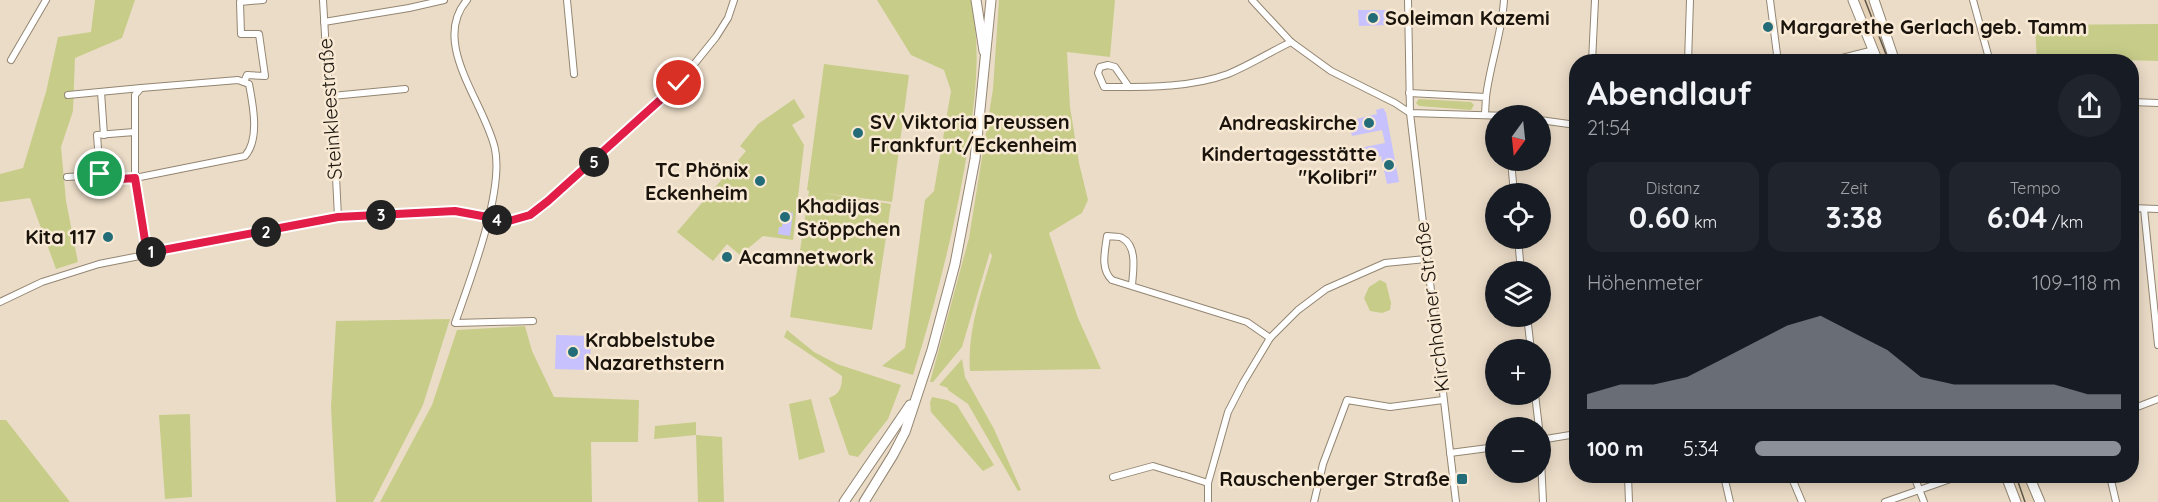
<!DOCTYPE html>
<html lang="de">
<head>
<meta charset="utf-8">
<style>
  :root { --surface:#171b24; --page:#20242c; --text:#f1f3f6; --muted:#9ea1a6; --accent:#8c9099 }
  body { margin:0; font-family:Quicksand,sans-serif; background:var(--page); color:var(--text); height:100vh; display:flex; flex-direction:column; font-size:22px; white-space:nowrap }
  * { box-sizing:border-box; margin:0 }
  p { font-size:20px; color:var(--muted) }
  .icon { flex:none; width:33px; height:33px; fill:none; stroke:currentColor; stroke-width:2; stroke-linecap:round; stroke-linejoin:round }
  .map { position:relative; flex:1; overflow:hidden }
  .side { position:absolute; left:1569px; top:54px; width:570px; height:429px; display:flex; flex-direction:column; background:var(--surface); border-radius:24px; box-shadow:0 3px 15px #0003 }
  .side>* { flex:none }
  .needle { width:39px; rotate:195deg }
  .buttons { position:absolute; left:1485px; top:105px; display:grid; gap:12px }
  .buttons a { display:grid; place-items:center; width:66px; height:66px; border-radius:50%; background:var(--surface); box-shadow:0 3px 15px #0003; font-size:30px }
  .pin { position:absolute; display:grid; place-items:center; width:51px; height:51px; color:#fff; margin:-26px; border:3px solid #fff; border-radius:50%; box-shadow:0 2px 6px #0007 }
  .km { position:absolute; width:30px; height:30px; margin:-15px; border-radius:50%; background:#222; color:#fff; font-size:16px; line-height:30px; text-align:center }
  .round { display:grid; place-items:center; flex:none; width:63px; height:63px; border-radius:32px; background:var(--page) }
  .overview { display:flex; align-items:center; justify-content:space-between; height:102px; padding:0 18px }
  h1 { font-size:33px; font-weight:700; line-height:45px }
  .stats { display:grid; grid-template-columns:repeat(3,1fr); gap:9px; height:102px; padding:6px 18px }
  .stats div { display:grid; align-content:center; border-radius:15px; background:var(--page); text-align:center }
  .stats b { font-size:30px; font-weight:700 }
  .stats small { font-size:16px; font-weight:400 }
  .stats p { font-size:16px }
  .chart { height:168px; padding:12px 18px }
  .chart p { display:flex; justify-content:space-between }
  .chart svg { width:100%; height:108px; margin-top:6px; fill:var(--accent); opacity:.7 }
  ul { padding:0 18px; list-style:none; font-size:20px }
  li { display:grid; grid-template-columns:96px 72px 1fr; align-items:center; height:45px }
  li i { height:15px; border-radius:8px; background:var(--accent) }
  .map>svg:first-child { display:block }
  .built { fill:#e6d3b7 }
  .green { fill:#c7cd89 }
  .building { fill:#c7c1fe }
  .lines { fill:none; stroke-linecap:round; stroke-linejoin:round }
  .street-casing { stroke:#938672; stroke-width:8 }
  .primary-casing { stroke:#938672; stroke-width:11 }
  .street { stroke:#fff; stroke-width:6 }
  .primary { stroke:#fff; stroke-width:9 }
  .tram { stroke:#5f564a; stroke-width:1.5 }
  .route-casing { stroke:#fff; stroke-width:12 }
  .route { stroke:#e11d48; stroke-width:8 }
  .poi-dot { fill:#246d78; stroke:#f8e9d4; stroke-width:2 }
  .labels { text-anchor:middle; stroke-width:5; stroke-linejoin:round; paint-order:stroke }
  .poi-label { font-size:20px; font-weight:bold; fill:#1a140d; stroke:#f8e9d4; text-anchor:start }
  .street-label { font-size:20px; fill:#1a140d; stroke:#f8e9d4 }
</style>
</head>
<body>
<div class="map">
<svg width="2158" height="502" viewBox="0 0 2158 502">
  <rect width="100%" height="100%" fill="#ebdcc7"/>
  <g class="built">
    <polygon points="1859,0 1868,0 1891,61 1882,61"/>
    <polygon points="2011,476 2026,476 2036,502 2021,502"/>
  </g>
  <g class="green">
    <polygon points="95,0 135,0 122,38 75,58 73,111 61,147 66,201 78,262 56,269 30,198 0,202 0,174 23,168 46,92 58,37 91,32"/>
    <path d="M877 0H971C981 47 976 93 969 140 957 221 937 298 913 375L882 366 905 348 925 200 934 191 951 91 944 70 911 55Z"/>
    <path d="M999 0H1115L1110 57 1067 52 1070 107 1079 163 1088 200 1082 213 1049 233 1078 318 1101 369 970 371C967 331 981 294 992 256L990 252 962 347 933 382H930L969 238 993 89Z"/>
    <polygon points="2158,24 2158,61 2051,58 2051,61 2037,61 2035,25"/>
    <polygon points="824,64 909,75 892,202 822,193 891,204 872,330 790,317 809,191 807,190"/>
    <polygon points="794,99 805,117 792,125 804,145 793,240 763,236 740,255 727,244 713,261 677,232 746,151 740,146 758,124"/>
    <polygon points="1419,99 1471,102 1474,105 1471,110 1419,106 1416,103"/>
    <polygon points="1380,280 1386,283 1391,303 1390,310 1382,313 1370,311 1364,298 1369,287"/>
    <polygon points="450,319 423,405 373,502 336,502 331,407 336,321"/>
    <polygon points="525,326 532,351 554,397 639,400 638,442 591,442 592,502 380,502 432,405 457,330"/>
    <path d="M787 330 814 352 837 364 901 385 888 419 858 457 849 455 829 398C840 394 842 387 842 376L784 337Z"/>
    <polygon points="962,359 965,377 994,429 1021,490 1018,491 968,404 948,390 948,388 939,385"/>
    <polygon points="932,397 947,400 957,405 994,465 983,471 931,412 930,403"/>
    <polygon points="811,399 825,452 799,460 789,404"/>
    <polygon points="190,414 192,497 165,499 159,415"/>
    <polygon points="0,420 6,420 70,502 0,502"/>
    <polygon points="696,422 696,435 722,437 724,502 698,502 696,435 654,439 655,426"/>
  </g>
  <g class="building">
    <polygon points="1358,10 1387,10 1387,25 1359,26"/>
    <polygon points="1383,108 1386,113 1399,182 1387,184 1381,156 1358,161 1355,149 1385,143 1382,130 1352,136 1348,121 1377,114 1376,110"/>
    <polygon points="784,211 793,213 790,236 778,234 779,227 782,227"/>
    <polygon points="556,335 591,336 590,370 555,369"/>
  </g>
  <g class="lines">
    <defs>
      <g id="street">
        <polyline points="323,0 327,70 332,96 338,217"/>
        <path d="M467 0C430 43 485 103 495 149 504 192 470 280 455 323L533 321"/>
        <polyline points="567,0 574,74"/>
        <polyline points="1252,0 1291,42 1331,71 1395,103 1410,113 1509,116"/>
        <polyline points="1408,0 1410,113 1456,502"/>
        <polyline points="1770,0 1778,62"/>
        <polyline points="1973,0 1990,62"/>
        <polyline points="324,22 409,8 444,0"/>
        <polyline points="11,60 46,0"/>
        <polyline points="1592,62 1595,0"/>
        <polyline points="1688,62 1690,0"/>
        <polyline points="1826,62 1874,50"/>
        <polyline points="244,82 247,75 265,76 259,34 241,34 240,2 263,0"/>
        <path d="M1129 87 1115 67 1108 65 1100 67 1098 73 1104 87C1145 87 1190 88 1228 74 1250 65 1270 52 1291 42"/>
        <polyline points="101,92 104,135"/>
        <polyline points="1409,93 1486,97 1485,114"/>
        <polyline points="68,95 141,88"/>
        <polyline points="332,96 405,89"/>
        <path d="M1486 97C1490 64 1502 33 1504 0"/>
        <polyline points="2132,102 2158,103"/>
        <polyline points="1540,120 1576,125"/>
        <path d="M134 132 97 135 100 175 106 180 135 178 245 156C260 139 253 105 249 84L238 80 141 88 135 95V178L147 253"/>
        <polyline points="1511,160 1514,194"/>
        <polyline points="67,177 100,175"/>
        <polyline points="2132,208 2158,209"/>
        <polyline points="2144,209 2158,345"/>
        <polyline points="1518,238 1521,272"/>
        <path d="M1132 285C1133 272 1138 246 1122 238 1119 236 1111 237 1107 236 1105 251 1100 269 1112 280L1247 322 1270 338"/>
        <polyline points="0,302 42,282 99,264 338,217 455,211 498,220 523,218 548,202 679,83 716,37 728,18 734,0"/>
        <polyline points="1527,316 1531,350"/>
        <polyline points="1535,394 1539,428"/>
        <polyline points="2132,409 2158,399"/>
        <polyline points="1540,437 1543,502"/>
        <polyline points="1540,440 1576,434"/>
        <polyline points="1450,453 1496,447"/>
        <polyline points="1183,475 1208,483"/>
        <polyline points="1628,476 1629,502"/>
        <polyline points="1724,476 1730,502"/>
        <polyline points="1791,476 1802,502"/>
        <polyline points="1914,476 1924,502"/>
        <polyline points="2110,476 2116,502"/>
        <polyline points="1113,477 1153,466 1179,474"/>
        <polyline points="1208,502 1208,483 1228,412 1243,383 1270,338 1298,310 1326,289 1385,263 1426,259"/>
        <polyline points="1314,502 1323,464 1347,400 1390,407 1443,400"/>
        <polyline points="1885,502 1959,476"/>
      </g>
      <g id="primary">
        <polyline points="976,0 984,51"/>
        <polyline points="1853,0 1878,62"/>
        <polyline points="1874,0 1895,62"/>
        <polyline points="2006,476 2016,502"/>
        <polyline points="2029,476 2040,502"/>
        <polyline points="844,502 910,405"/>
        <polyline points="864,502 893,455 905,432 932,350 955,264 975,159 991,0"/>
      </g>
    </defs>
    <use href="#street" class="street-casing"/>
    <use href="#primary" class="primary-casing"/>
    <use href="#street" class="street"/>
    <use href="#primary" class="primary"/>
    <g class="tram">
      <polyline points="1865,0 1889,62"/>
      <polyline points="2016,476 2025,502"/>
    </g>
  </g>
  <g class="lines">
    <defs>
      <polyline id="route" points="100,174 106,180 135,178 147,253 338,217 455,211 509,221 530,215 548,201 679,83"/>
    </defs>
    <use href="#route" class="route-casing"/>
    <use href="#route" class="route"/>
  </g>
  <g class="poi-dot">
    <circle cx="1373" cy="18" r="6"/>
    <circle cx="1768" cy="27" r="6"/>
    <circle cx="1369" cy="123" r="6"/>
    <circle cx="858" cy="133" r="6"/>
    <circle cx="1389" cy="165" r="6"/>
    <circle cx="760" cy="181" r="6"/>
    <circle cx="785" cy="217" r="6"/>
    <circle cx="108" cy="237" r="6"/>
    <circle cx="727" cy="257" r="6"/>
    <circle cx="573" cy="352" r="6"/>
    <rect x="1456" y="473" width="12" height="12" rx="3"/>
  </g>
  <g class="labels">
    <g class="poi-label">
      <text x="1385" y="25">Soleiman Kazemi</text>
      <text x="1780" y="34">Margarethe Gerlach geb. Tamm</text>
      <text x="870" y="129">SV Viktoria Preussen<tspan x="870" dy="23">Frankfurt/Eckenheim</tspan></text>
      <text x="1357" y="130" text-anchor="end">Andreaskirche</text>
      <text x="1377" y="161" text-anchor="end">Kindertagesstätte<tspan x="1377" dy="23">"Kolibri"</tspan></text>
      <text x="748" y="177" text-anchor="end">TC Phönix<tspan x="748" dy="23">Eckenheim</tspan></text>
      <text x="797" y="213">Khadijas<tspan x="797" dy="23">Stöppchen</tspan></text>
      <text x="96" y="244" text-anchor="end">Kita 117</text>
      <text x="739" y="264">Acamnetwork</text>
      <text x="585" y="347">Krabbelstube<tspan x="585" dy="23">Nazarethstern</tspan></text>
      <text x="1450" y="486" text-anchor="end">Rauschenberger Straße</text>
    </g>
    <g class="street-label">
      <text transform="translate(330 109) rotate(-94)" y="7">Steinkleestraße</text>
      <text transform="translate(1432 307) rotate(-97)" y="7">Kirchhainer Straße</text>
    </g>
  </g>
</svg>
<div class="buttons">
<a><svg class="needle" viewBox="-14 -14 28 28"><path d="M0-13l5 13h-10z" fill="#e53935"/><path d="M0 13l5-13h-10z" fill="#9ea1a6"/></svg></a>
<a><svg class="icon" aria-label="locate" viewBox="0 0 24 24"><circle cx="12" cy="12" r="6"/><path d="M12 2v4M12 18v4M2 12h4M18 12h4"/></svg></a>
<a><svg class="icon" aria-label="layers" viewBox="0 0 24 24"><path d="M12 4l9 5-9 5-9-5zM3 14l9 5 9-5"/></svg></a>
<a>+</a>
<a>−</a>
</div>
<div class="pin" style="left:100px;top:174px;background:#1e9e55"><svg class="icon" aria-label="arrive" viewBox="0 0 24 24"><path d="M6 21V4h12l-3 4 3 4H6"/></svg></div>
<div class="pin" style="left:679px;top:83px;background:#d93025"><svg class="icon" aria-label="check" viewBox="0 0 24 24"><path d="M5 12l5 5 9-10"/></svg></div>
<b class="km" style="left:151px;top:252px">1</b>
<b class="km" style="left:266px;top:232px">2</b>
<b class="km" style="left:381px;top:215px">3</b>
<b class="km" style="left:497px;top:220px">4</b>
<b class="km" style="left:594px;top:162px">5</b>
<section class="side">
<div class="overview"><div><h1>Abendlauf</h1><p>21:54</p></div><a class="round"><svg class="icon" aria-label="share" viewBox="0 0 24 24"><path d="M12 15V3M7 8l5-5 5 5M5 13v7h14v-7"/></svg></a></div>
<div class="stats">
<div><p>Distanz</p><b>0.60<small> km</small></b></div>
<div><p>Zeit</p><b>3:38</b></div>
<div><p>Tempo</p><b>6:04<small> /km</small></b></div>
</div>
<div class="chart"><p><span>Höhenmeter</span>109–118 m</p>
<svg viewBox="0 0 160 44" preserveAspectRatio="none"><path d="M0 44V38L10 34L20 34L30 31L40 24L50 17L60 10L70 6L80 13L90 20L100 31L110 34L120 34L130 34L140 34L150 38L160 38V44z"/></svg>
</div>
<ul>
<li><b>100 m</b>5:34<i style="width:100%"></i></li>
</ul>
</section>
</div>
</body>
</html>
